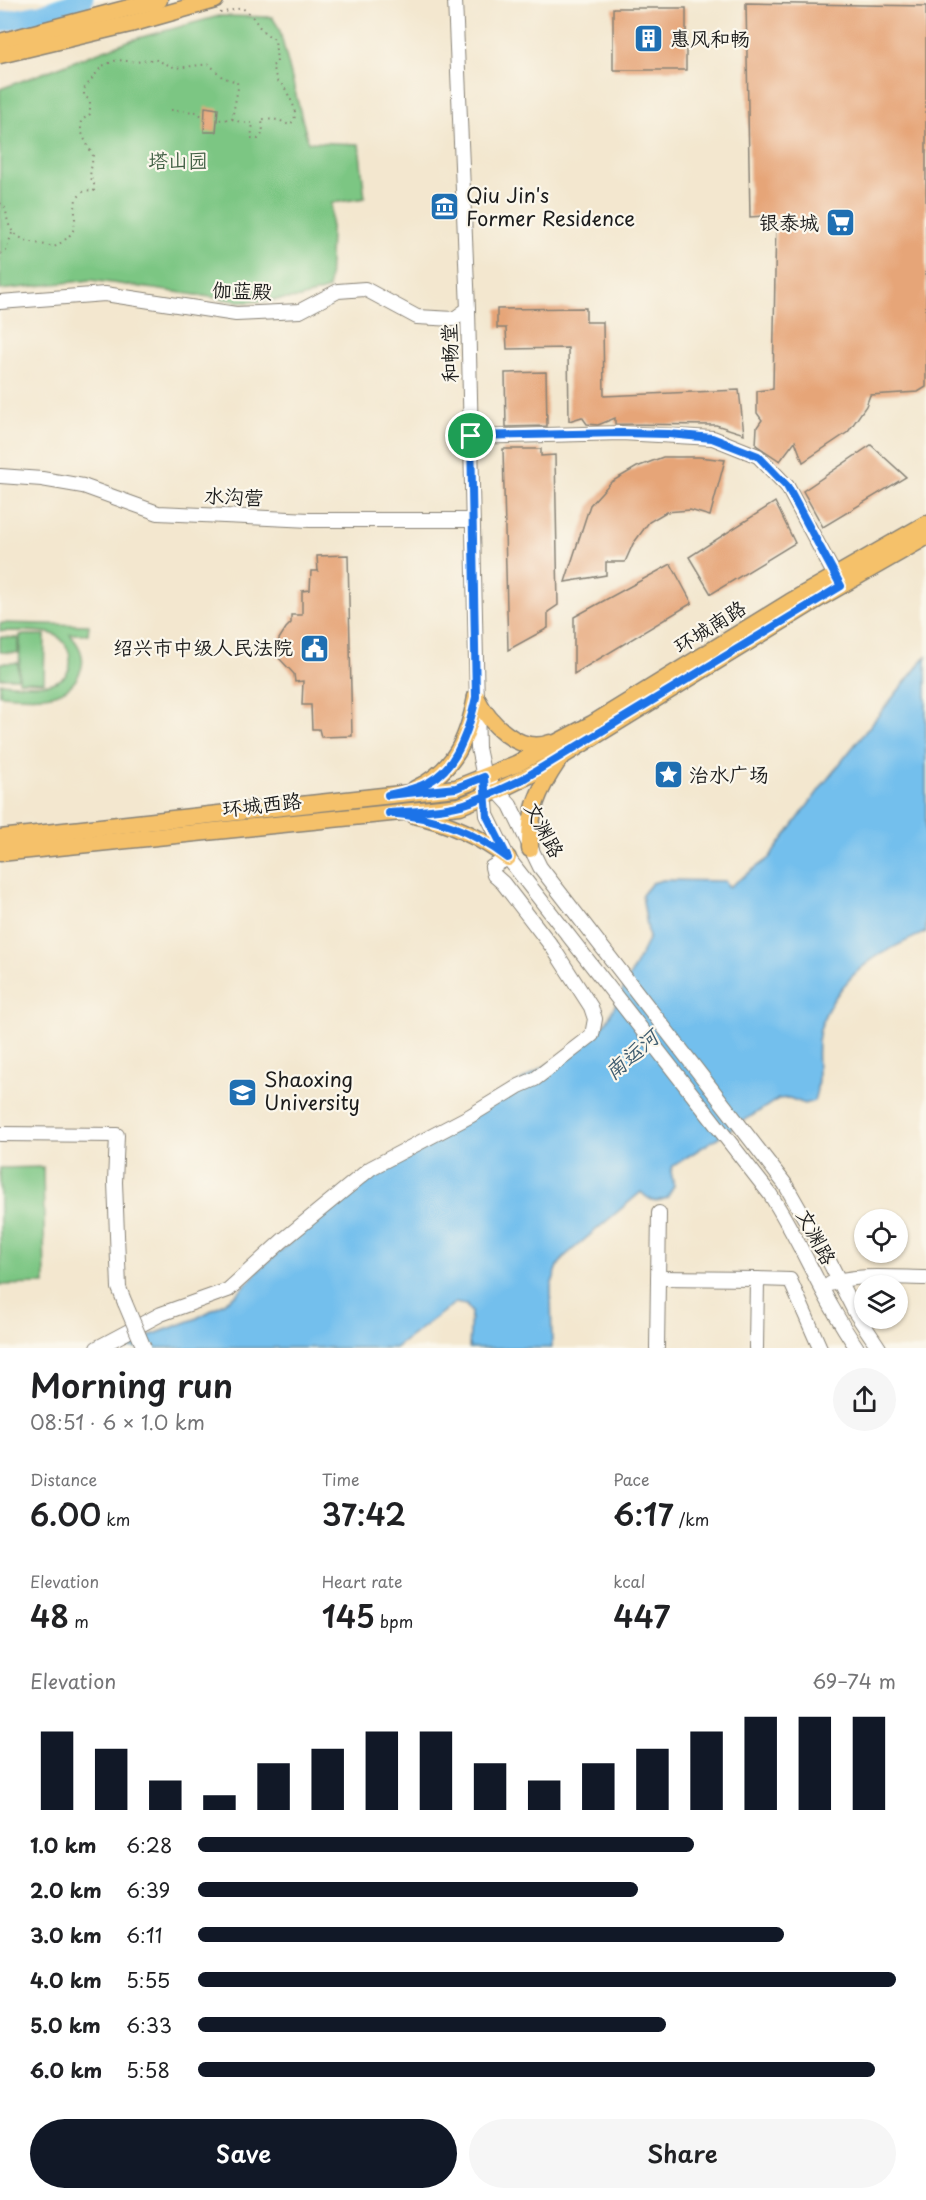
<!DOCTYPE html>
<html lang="en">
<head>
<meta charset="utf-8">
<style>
  :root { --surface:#fff; --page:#f6f6f6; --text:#202124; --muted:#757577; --accent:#111827 }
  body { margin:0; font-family:"Playpen Sans","LXGW WenKai TC",sans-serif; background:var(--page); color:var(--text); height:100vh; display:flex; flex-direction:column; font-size:22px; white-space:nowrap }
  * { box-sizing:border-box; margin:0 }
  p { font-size:20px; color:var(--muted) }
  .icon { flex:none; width:33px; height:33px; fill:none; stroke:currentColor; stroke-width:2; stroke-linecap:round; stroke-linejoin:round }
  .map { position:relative; height:1348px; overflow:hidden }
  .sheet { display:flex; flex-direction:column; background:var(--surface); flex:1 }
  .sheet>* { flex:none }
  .controls { position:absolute; left:854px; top:1209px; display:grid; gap:12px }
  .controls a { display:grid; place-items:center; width:54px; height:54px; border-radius:50%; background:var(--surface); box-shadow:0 2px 4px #0004; font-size:30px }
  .pin { position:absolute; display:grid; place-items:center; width:51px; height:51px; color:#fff; margin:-26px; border:3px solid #fff; border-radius:50%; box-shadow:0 2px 6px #0007 }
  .round { display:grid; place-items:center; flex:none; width:63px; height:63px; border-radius:32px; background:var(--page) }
  .summary { display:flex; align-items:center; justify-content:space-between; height:102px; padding:0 30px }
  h1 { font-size:33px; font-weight:600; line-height:45px }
  .figures { display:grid; grid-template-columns:repeat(3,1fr); gap:9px; height:102px; padding:6px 30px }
  .figures div { display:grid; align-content:center }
  .figures b { font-size:30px; font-weight:600 }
  .figures small { font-size:16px; font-weight:400 }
  .figures p { font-size:16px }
  .chart { height:168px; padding:12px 30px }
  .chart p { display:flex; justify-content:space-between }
  .chart svg { width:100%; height:108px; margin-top:6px; stroke:var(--accent); stroke-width:6 }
  .button { display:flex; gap:12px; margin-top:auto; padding:12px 30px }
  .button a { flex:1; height:69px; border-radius:36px; background:var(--accent); color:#fff; font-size:24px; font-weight:600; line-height:69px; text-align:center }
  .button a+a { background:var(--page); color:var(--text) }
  ul { padding:0 30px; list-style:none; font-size:20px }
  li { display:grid; grid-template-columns:96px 72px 1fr; align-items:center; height:45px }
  li i { height:15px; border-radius:8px; background:var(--accent) }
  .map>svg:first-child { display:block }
  .green { fill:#7cc683; stroke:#4c7150; stroke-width:1.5 }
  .water { fill:#73bfed; stroke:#486e84; stroke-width:1.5 }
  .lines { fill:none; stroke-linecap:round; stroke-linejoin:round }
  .river { stroke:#73bfed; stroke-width:20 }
  .building { fill:#e6a578 }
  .minor-casing { stroke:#888276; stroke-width:16 }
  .major-casing { stroke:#888276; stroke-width:19 }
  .path { stroke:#888276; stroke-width:2; stroke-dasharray:1.5 4.5; stroke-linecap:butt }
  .minor { stroke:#fff; stroke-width:14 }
  .major { stroke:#f5c16b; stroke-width:16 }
  .minor-bridge-casing { stroke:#888276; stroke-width:16; stroke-linecap:butt }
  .minor-bridge { stroke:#fff; stroke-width:14 }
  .route-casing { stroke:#fff; stroke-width:12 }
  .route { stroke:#1a73e8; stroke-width:8 }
  .labels { text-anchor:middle; stroke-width:4.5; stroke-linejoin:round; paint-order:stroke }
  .poi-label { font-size:20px; fill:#1c1c1c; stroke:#fbf7ec; text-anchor:start }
  .park-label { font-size:20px; fill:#426045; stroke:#fbf7ec }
  .street-label { font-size:20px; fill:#1c1c1c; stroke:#fbf7ec }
  .water-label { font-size:21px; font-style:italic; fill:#3f5d70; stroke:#fbf7ec }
</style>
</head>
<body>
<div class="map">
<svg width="926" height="1348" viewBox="0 0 926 1348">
  <rect width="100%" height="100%" fill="#fbf7ec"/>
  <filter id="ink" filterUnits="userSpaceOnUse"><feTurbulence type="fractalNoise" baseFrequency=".0167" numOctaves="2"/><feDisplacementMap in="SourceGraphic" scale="12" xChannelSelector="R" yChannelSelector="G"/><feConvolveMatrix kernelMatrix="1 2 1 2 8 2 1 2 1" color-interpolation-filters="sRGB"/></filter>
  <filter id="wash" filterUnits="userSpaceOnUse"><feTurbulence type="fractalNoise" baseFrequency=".008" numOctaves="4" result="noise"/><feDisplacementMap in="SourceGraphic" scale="24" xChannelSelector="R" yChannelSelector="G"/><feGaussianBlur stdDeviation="1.35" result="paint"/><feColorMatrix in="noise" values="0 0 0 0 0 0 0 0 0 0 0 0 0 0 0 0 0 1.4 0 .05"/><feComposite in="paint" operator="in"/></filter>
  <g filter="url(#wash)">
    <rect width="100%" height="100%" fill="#f3e7cf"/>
    <g class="green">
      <polygon points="219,16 272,17 279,28 308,142 359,144 365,198 332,203 329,289 300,298 245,302 91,280 0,290 0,89 131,40"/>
      <path d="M0 623 89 625 88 634H70C79 645 87 658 80 672 67 704 28 696 0 695V683C23 684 74 694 70 657 69 648 63 639 55 635 44 629 13 632 0 631Z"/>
      <polygon points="20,635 45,635 44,682 19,681"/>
      <polygon points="0,637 18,638 18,653 0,652"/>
      <rect x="0" y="663" width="18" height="15"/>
      <polygon points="43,1167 45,1284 0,1285 0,1168"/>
    </g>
    <path class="water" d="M926 656V932C886 950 859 961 834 999 825 1013 820 1024 818 1041 816 1061 821 1082 814 1101L805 1104 789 1098 778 1099 673 1166 671 1172 674 1186 667 1198C655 1203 650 1201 641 1192L564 1257 558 1266 551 1286 552 1348H469L471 1312 466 1305 455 1303 395 1348H116L195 1319 214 1309 237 1294 262 1267 370 1173 596 1035 607 1021 649 938 642 895 652 883 663 880 725 881 729 887 769 858 825 782Z"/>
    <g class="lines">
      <polyline class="river" points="0,22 42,14 83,0"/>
    </g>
    <g id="blocks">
      <g class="building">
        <polygon points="746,3 926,6 926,387 918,392 870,395 866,406 848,432 803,462 795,441 780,461 756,445 757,427 762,420 757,413 757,391 773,389 776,215 750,217"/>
        <rect x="613" y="8" width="73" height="62"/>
        <polygon points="205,107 218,109 216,132 204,132"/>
        <polygon points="586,308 586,322 603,322 604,396 739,390 744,434 716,425 615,424 615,418 598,425 587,424 582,417 569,421 568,348 507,349 506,328 497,328 497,309"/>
        <polygon points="546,372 547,426 506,427 505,373"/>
        <polygon points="871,445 906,477 823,527 803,491"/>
        <polygon points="503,449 541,449 541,456 555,455 558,605 548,612 548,628 508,650"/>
        <polygon points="663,457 699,457 725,460 710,516 690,510 666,512 649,522 633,544 625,562 606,562 606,575 565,582 590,505 611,482 637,467"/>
        <polygon points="775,502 795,543 711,594 689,557"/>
        <polygon points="348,555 352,736 321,737 319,729 312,729 311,705 302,705 303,681 295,682 294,674 277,656 279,639 286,628 291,623 291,615 302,615 302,591 310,590 311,571 318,571 317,556"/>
        <polygon points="671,564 692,603 574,674 574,617"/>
      </g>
    </g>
  </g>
  <g filter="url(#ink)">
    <use href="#blocks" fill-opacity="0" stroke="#888276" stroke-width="1.5"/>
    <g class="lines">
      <defs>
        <g id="minor">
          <path d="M455 0 468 309 478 748 484 777 487 815 508 858 770 1194C802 1244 823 1299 857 1348"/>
          <polyline points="0,302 105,294 236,314 300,311 338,291 365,289 417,317 454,319 468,309"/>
          <polyline points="471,437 621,433 713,438 758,456 787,486 840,585"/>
          <polyline points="0,476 42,479 83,486 158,513 310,520 472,520"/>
          <polyline points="492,785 510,805 540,867 785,1184 829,1261 855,1312 879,1348"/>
          <polyline points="0,1134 117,1135 115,1182 119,1288 125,1303"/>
          <polyline points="658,1278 757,1279"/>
          <path d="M830 1284C851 1273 901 1278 926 1278"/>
          <polyline points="97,1348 161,1314 228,1290 282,1241 371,1168 470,1116 519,1086 535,1079 592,1035 595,1019 591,1007 553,948 503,883 494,875 492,867 508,858"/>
          <polyline points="657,1348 659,1213"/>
          <polyline points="756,1348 757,1279 790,1280 820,1348"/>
        </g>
        <g id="major">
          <polyline points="0,42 159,0"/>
          <polyline points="0,55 130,24 215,0"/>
          <path d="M476 697C488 722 519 755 550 743"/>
          <path d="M415 789C455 771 468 738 476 697"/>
          <path d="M414 815C450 823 479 836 508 858"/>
          <polyline points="0,838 456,788 516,764 592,724 790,602 926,524"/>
          <path d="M530 849C529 811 537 792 558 761"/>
          <polyline points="0,853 460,806 497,791 538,771 823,596 926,537"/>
        </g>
      </defs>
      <use href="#minor" class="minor-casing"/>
      <use href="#major" class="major-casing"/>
      <g class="path">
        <path d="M220 13 242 8C260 19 254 29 275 39L277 63 272 66 278 83 284 86C289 98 303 115 289 125L279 120 262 119 263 133 258 139 251 138 253 123H245"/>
        <polyline points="171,110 197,112 205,119"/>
        <polyline points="232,119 240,122"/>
        <path d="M0 203 6 209C8 242 26 240 54 247 83 230 72 225 76 199L85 190 94 191V184L90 176 93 156C88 144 79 134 81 121L90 114V100L84 96V89L102 66 117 60 136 62 154 59 176 68 209 64 222 77 237 82 238 88 232 119 217 120"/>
        <polyline points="0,254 6,251 12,233"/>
      </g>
      <use href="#minor" class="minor"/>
      <use href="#major" class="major"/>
      <defs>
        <polyline id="minor-bridge" points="125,1303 144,1348"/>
      </defs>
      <use href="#minor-bridge" class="minor-bridge-casing"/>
      <use href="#minor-bridge" class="minor-bridge"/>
    </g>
  </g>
  <g class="lines" filter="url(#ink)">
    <defs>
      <path id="route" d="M471 436 476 697C470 726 458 767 429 782 416 789 402 792 388 795L456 788 484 777 487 816 508 858C471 830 435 817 389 813 411 811 440 811 461 805 482 799 503 788 523 779L841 586 787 486 758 456 712 438 669 434 621 433 471 436"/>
    </defs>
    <use href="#route" class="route-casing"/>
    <use href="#route" class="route"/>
  </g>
  <defs>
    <symbol id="building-square" viewBox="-11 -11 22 22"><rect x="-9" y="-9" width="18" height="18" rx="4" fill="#1f6fb2" stroke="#fbf7ec"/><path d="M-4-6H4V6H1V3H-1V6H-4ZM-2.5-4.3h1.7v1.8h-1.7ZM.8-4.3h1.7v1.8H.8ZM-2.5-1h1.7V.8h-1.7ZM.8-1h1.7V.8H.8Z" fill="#fff"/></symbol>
    <symbol id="museum-square" viewBox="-11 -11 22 22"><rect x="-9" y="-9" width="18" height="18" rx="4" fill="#1f6fb2" stroke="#fbf7ec"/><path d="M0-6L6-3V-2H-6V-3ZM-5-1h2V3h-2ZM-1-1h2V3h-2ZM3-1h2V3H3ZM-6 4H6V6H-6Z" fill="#fff"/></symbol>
    <symbol id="supermarket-square" viewBox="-11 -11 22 22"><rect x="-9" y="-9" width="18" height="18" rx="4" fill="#1f6fb2" stroke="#fbf7ec"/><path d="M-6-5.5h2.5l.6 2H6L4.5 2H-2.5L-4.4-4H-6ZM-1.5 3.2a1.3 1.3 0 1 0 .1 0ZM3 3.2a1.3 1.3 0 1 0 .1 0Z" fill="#fff"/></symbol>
    <symbol id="civic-square" viewBox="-11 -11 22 22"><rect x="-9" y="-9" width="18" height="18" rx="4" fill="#1f6fb2" stroke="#fbf7ec"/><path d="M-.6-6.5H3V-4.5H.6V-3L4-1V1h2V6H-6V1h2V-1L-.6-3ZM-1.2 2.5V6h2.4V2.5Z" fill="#fff"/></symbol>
    <symbol id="sight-square" viewBox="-11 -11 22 22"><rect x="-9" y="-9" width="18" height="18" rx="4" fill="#1f6fb2" stroke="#fbf7ec"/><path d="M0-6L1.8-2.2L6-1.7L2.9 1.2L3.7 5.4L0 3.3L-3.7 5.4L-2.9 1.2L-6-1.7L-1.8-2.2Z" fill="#fff"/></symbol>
    <symbol id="university-square" viewBox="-11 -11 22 22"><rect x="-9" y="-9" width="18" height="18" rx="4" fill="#1f6fb2" stroke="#fbf7ec"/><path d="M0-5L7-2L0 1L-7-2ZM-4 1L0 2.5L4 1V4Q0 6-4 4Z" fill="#fff"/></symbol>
  </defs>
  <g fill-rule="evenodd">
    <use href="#building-square" x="632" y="22" width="33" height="33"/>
    <use href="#museum-square" x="428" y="190" width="33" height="33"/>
    <use href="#supermarket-square" x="824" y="206" width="33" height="33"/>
    <use href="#civic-square" x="298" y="632" width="33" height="33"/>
    <use href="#sight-square" x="652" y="758" width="33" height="33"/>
    <use href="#university-square" x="226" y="1076" width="33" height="33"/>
  </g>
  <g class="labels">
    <g class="poi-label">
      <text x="670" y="46">惠风和畅</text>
      <text x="466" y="203">Qiu Jin's<tspan x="466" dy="23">Former Residence</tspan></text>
      <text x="819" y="230" text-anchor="end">银泰城</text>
      <text x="293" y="655" text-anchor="end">绍兴市中级人民法院</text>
      <text x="689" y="782">治水广场</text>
      <text x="264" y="1087">Shaoxing<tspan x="264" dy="23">University</tspan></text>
    </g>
    <g class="park-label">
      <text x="178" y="168">塔山园</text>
    </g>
    <g class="street-label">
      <text transform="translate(242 291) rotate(2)" y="7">伽蓝殿</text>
      <text transform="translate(450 353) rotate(-91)" y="7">和畅堂</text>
      <text transform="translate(234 497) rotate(3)" y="7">水沟营</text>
      <text transform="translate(710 627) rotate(-32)" y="7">环城南路</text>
      <text transform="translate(262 805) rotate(-6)" y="7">环城西路</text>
      <text transform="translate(544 830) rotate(62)" y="7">文渊路</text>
      <text transform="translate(816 1237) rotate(62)" y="7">文渊路</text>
    </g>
    <g class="water-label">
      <text transform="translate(632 1055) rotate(-41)" y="7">南运河</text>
    </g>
  </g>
</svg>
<div class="controls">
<a><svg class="icon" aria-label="locate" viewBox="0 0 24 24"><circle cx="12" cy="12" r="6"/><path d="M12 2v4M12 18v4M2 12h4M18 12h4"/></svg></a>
<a><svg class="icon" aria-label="layers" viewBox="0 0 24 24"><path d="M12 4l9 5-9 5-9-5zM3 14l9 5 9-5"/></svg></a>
</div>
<div class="pin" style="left:471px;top:436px;background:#1e9e55"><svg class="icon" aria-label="arrive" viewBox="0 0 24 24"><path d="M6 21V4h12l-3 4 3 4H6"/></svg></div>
</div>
<section class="sheet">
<div class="summary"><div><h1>Morning run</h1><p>08:51 · 6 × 1.0 km</p></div><a class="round"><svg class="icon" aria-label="share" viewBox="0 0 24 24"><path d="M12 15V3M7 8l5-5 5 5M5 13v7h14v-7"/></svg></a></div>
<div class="figures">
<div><p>Distance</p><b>6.00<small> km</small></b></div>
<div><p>Time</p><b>37:42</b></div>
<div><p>Pace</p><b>6:17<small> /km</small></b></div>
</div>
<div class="figures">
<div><p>Elevation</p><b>48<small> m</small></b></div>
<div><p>Heart rate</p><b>145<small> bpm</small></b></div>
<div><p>kcal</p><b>447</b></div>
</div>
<div class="chart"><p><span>Elevation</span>69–74 m</p>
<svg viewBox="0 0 160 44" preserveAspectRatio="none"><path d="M5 44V12M15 44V19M25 44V32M35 44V38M45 44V25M55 44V19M65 44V12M75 44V12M85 44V25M95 44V32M105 44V25M115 44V19M125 44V12M135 44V6M145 44V6M155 44V6"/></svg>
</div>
<ul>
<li><b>1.0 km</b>6:28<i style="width:71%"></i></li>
<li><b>2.0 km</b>6:39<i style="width:63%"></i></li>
<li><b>3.0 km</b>6:11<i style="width:84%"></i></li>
<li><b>4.0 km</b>5:55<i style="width:100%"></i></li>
<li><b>5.0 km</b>6:33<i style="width:67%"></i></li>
<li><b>6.0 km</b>5:58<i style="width:97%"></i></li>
</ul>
<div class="button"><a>Save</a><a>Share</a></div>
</section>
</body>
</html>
